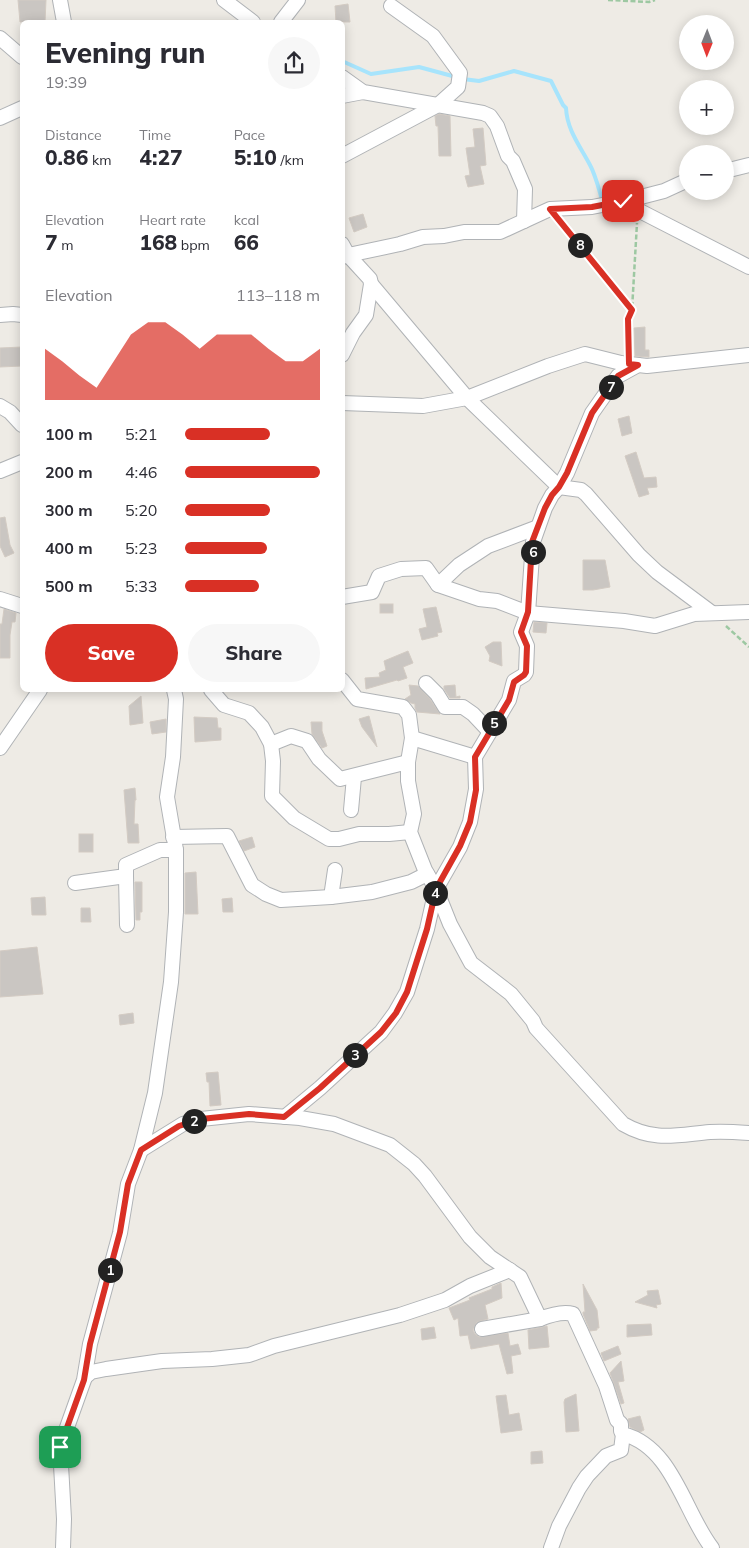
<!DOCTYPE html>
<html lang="en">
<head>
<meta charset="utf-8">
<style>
  :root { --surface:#fff; --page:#f7f7f7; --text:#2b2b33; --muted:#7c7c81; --accent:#d93025 }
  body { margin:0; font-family:Mulish,sans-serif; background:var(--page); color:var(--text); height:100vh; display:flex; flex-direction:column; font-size:19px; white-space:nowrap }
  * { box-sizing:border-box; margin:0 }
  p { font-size:16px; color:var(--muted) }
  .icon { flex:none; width:28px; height:28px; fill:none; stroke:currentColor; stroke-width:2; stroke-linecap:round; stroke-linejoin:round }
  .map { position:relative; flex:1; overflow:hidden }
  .sheet { position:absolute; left:20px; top:20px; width:325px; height:672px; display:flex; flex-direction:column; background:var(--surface); border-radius:8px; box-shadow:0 2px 12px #0003 }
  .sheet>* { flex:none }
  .needle { width:32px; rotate:181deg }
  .fabs { position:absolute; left:679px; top:15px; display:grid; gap:10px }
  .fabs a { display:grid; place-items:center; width:55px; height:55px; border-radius:50%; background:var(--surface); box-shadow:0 2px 12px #0003; font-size:25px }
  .pin { position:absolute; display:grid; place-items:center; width:42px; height:42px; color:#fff; margin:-21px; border-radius:10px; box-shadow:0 2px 8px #0006 }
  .km { position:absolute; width:25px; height:25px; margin:-12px; border-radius:50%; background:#222; color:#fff; font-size:14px; line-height:25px; text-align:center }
  .round { display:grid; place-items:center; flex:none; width:52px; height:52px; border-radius:26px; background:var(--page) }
  .summary { display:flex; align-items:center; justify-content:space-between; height:85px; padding:0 25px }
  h1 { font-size:28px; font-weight:800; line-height:38px }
  .figures { display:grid; grid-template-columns:repeat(3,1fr); gap:8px; height:85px; padding:5px 25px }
  .figures div { display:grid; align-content:center }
  .figures b { font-size:21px; font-weight:800 }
  .figures small { font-size:14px; font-weight:400 }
  .figures p { font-size:14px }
  .chart { height:140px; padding:10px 25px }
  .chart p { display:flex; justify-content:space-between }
  .chart svg { width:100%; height:90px; margin-top:5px; fill:var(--accent); opacity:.7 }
  .button { display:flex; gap:10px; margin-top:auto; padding:10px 25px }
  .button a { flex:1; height:58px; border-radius:30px; background:var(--accent); color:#fff; font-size:20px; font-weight:800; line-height:58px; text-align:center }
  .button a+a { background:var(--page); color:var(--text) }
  ul { padding:0 25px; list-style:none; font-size:16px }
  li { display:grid; grid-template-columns:80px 60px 1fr; align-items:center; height:38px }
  li i { height:12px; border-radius:6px; background:var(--accent) }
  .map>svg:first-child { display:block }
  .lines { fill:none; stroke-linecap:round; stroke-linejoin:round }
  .stream { stroke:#a7e4fc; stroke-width:4 }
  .building { fill:#cac6c2; stroke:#d3cbc3 }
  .minor-casing { stroke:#b0b3b6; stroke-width:16 }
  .path { stroke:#9dc8a2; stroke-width:2.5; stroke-dasharray:5 2.5; stroke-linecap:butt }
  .minor { stroke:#fff; stroke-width:14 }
  .route-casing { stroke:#fff; stroke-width:10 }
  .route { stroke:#d93025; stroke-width:6 }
</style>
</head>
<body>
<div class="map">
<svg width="749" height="1548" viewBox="0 0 749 1548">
  <rect width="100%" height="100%" fill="#eeebe5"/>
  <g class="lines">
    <g class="stream">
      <polyline points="342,61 371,74 419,67 456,77"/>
      <path d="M463 79 479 81 514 71 551 81 563 105 566 108C567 130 580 146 590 165 596 176 599 190 603 203"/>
    </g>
  </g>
  <g class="building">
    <polygon points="18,0 46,0 45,22 20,22"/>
    <polygon points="348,4 350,22 336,22 335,6"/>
    <polygon points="439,114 450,116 451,156 439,156 438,126 436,126 435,116"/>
    <polygon points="483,128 486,165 480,166 484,184 468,187 465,176 470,175 466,148 475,147 473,129"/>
    <polygon points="363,214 367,227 354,232 349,218"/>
    <polygon points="645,327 645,350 649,350 649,357 635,356 634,328"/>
    <polygon points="22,347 22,366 0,367 0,348"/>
    <polygon points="629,416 632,433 622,436 618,419"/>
    <polygon points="636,452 644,478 656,477 657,487 647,488 649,494 639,497 625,456"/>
    <polygon points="5,517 10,545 14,553 5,557 0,546 0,518"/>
    <polygon points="583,560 605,560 610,587 593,590 583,590"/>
    <rect x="380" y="604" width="13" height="9"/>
    <polygon points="436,607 442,632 437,633 438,636 422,640 419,629 427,627 423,609"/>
    <polygon points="4,609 16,613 15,622 12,622 10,635 10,658 0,658 0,624 2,624"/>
    <polygon points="534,622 547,623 546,633 533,632"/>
    <polygon points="493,642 501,642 502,666 489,661 490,656 485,647"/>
    <polygon points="408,651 413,663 403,667 407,678 398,681 397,680 366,689 365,678 380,677 379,673 386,670 384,661"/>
    <polygon points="409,685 418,686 430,699 440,714 417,712 415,708 415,704 411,703 405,699 411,695"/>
    <polygon points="455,685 456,697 460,696 460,698 450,698 444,689 444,686"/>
    <polygon points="141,696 143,723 130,725 129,706"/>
    <polygon points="369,716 377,747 362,727 359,719"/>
    <polygon points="194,717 217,718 218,728 221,728 221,740 195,742"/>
    <polygon points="166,719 166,732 152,734 150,722"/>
    <polygon points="311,722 322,722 322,731 327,746 322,748 312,734"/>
    <polygon points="135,788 136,800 135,800 134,824 138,824 139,843 128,843 124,790"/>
    <rect x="79" y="834" width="14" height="18"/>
    <polygon points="252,837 255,847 244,851 239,841"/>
    <polygon points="196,872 198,914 185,914 185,873"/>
    <polygon points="135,882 142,882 142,912 140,912 140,920 136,920"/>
    <polygon points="45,897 46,915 32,915 31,898"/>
    <polygon points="232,898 233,912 223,912 222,899"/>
    <polygon points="81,908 90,908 91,922 81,922"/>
    <polygon points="37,947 43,994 0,997 0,951"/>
    <polygon points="133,1013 134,1023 120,1025 119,1015"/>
    <polygon points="218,1072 221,1105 210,1106 209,1082 207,1082 206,1073"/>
    <polygon points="501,1283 502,1298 485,1305 488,1319 477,1322 473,1330 475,1334 479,1337 508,1333 510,1346 518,1344 521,1354 511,1356 513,1373 507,1374 499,1344 471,1349 468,1335 460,1336 458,1318 454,1320 449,1308 470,1300 469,1298 492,1289 492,1287"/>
    <polygon points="583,1284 597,1310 599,1328 597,1328 597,1330 590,1331 583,1314 583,1312 585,1312"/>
    <polygon points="658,1290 661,1304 656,1305 657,1308 635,1302 648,1295 647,1291"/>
    <polygon points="651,1324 652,1335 627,1337 627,1325"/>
    <polygon points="547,1326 549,1347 529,1349 528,1330"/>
    <polygon points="434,1327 436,1338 422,1340 421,1329"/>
    <polygon points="618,1346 621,1354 604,1361 601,1353"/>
    <polygon points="621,1361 624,1381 618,1382 624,1403 621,1404 610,1373"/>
    <polygon points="576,1394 579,1431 566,1432 564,1402 565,1399"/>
    <polygon points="506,1395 509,1415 519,1413 522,1430 501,1433 496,1396"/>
    <polygon points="640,1416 644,1430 640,1432 630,1427 628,1419"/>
    <polygon points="542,1451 543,1463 531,1464 531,1452"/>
  </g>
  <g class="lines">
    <defs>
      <g id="minor">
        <polyline points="60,0 64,22"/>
        <polyline points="224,0 253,22"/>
        <polyline points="281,22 298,0"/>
        <polyline points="0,38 22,57"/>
        <polyline points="342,77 363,92 483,113 490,116 497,126 508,156 513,161 525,189 524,221"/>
        <polyline points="342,96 363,92"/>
        <polyline points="0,118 22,108"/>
        <polyline points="342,156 438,105 458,87 460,73 433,36 391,6"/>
        <polyline points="725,171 749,165"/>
        <polyline points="617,204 634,208 749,267"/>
        <polyline points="342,244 348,255 370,279 371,284 366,315 353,333 342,355"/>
        <polyline points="342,257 353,254 400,244 423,237 444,236 464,232 500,232 550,209 592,207 633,199 664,191 688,180"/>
        <polyline points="371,284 467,398 559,487 581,490 586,494 639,555 657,572 712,613"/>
        <polyline points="0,315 13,314 22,315"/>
        <polyline points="342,403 423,406 467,398 548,366 585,354 621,363 647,366 749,355"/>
        <polyline points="0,406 10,412 22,425"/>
        <polyline points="0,471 22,462"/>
        <polyline points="438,585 459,565 488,546 538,527"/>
        <polyline points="342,597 372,592 379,576 401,569 426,568 438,585 479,599 497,601 528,613 624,621 655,626 694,614 749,612"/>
        <polyline points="0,599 22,606"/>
        <path d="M342 680 357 699 403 707 409 715 412 738 408 762V781L414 814 410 832 425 870 436 889 450 924 471 963 511 994 533 1021 536 1028 623 1124C654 1142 676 1135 710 1132 723 1131 736 1132 749 1133"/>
        <polyline points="426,683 437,694 445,707 463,707 473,714 489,731"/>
        <polyline points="211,690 224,705 249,713 262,727 271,744 273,761 272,796 294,818 329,839 339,839 359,834 389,834 410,832"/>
        <polyline points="412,738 475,757"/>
        <polyline points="271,744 291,736 307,741 319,759 340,779 408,762"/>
        <polyline points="0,748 40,690"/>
        <polyline points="351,810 354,777"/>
        <polyline points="173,837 227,836 252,885 266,894 281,900 331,897 372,892 411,882 427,874"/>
        <polyline points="126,876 127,925"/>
        <polyline points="75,883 126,876 126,865 160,850 176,850"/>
        <polyline points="331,897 335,870"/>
        <polyline points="285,1117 320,1088 381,1032 395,1013 407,992 427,929 436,889 460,847 470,822 476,789 475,757 509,700 514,681 524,675 526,672 527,646 521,632 528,613 533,542 545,508 552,495 559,487 567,473 592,413 618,376 638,365"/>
        <path d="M141 1150 183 1124 201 1119 249 1114 300 1118 334 1124 390 1145 414 1164 425 1176 470 1237 490 1257 520 1277 540 1319C550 1315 563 1311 573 1314L606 1386 617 1420 621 1424V1431L623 1434C673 1447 684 1512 712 1548"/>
        <polyline points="482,1329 540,1319"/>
        <polyline points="85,1377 91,1372 106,1369 162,1361 212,1359 249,1355 274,1346 400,1315 445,1300 470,1286 510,1270"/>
        <polyline points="63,1548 64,1519 60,1447 84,1380 90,1344 120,1233 128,1184 141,1150 155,1093 171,982 176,912 176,850 167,797 173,757 176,699 174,690"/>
        <polyline points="551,1548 559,1526 579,1488 587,1476 606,1456 621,1450 623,1434"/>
      </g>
    </defs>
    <use href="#minor" class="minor-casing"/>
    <g class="path">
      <polyline points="608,0 649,2 655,0"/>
      <polyline points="559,220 631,309"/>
      <polyline points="628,351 628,319 632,310 637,223"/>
      <polyline points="726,626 749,647"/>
    </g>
    <use href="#minor" class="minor"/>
  </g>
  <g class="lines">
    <defs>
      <polyline id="route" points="60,1447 84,1380 90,1344 120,1232 128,1184 141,1150 179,1126 201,1119 249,1114 284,1117 320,1088 381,1032 396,1013 407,992 427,929 436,889 460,846 470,822 476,790 475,757 509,700 514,682 524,675 526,672 527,646 521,632 528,612 532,542 545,508 552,495 559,487 567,473 592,413 618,376 638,365 629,364 628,319 632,310 550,209 592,207 623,201"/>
    </defs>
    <use href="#route" class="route-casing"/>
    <use href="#route" class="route"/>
  </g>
</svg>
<div class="fabs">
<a><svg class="needle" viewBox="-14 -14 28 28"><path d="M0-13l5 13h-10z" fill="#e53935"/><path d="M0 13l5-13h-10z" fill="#7c7c81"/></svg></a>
<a>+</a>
<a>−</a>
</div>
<div class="pin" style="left:60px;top:1447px;background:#1e9e55"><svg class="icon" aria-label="arrive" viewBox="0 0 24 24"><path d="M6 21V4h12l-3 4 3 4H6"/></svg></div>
<div class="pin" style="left:623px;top:201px;background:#d93025"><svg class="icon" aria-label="check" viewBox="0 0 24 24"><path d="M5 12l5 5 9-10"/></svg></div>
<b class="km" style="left:110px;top:1270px">1</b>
<b class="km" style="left:194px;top:1121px">2</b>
<b class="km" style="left:355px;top:1055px">3</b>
<b class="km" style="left:435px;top:893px">4</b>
<b class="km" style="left:494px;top:723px">5</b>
<b class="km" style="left:533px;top:552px">6</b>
<b class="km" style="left:611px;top:387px">7</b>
<b class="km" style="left:580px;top:245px">8</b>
<section class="sheet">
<div class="summary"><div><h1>Evening run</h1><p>19:39</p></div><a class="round"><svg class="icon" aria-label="share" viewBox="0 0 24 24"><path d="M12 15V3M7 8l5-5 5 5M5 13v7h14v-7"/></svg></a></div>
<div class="figures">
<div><p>Distance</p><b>0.86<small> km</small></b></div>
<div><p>Time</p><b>4:27</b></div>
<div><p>Pace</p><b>5:10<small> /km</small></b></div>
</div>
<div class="figures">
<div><p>Elevation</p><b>7<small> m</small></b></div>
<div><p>Heart rate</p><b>168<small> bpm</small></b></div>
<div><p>kcal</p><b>66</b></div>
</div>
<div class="chart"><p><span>Elevation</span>113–118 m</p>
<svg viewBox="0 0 160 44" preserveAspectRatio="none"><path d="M0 44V19L10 25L20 32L30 38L40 25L50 12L60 6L70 6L80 12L90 19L100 12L110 12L120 12L130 19L140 25L150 25L160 19V44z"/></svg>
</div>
<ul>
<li><b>100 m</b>5:21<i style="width:63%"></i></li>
<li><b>200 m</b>4:46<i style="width:100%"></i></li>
<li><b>300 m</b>5:20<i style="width:63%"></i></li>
<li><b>400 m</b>5:23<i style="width:61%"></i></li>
<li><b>500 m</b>5:33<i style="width:55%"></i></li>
</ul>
<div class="button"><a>Save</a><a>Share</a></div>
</section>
</div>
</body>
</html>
